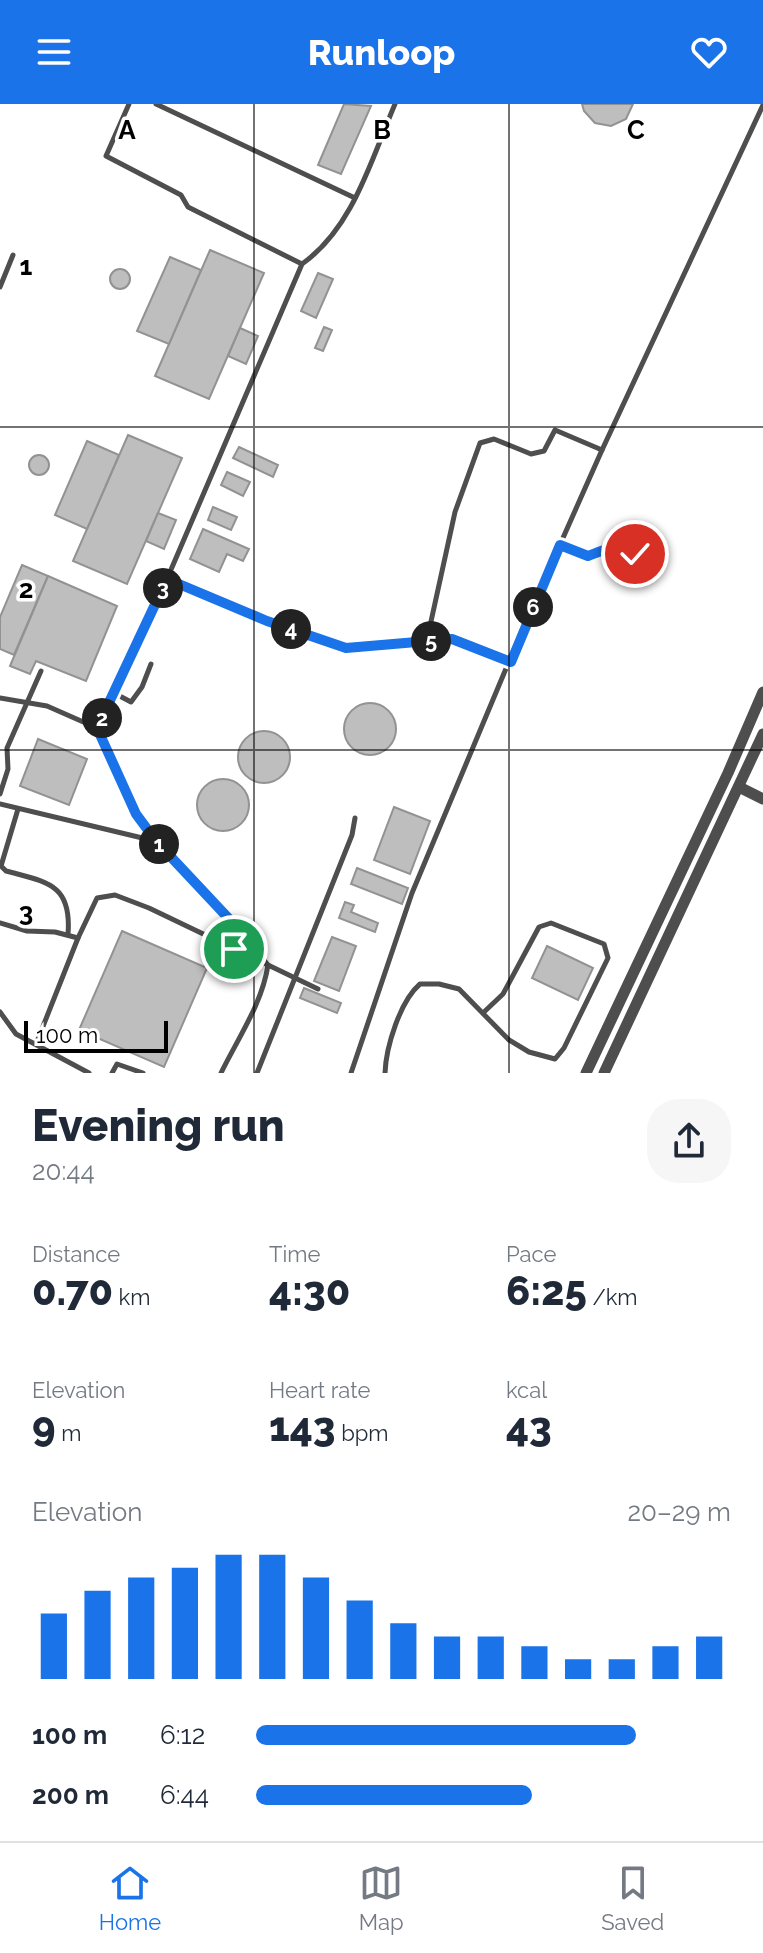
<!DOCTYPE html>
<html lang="en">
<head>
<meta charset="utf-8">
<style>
  :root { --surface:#fff; --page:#f6f6f7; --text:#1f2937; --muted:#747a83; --line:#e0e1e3; --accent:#1a73e8 }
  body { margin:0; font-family:Raleway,sans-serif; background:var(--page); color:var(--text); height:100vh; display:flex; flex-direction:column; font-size:30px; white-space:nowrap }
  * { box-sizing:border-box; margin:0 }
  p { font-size:26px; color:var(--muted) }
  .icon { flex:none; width:44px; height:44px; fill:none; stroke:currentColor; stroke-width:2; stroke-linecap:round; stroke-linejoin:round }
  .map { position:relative; height:969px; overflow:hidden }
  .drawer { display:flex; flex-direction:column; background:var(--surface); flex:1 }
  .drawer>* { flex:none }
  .scale { position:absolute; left:24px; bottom:20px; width:144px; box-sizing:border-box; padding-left:8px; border:4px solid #000; border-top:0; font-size:22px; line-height:28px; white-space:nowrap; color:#000; -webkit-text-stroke:6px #fff; paint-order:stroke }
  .pin { position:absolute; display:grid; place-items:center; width:68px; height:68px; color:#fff; margin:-34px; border:4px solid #fff; border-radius:50%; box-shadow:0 2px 8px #0007 }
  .km { position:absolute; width:40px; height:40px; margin:-20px; border-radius:50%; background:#222; color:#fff; font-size:22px; line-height:40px; text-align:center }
  .round { display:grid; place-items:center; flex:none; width:84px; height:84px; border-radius:32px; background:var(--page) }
  .head { display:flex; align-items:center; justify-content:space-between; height:136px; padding:0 32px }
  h1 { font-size:44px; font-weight:800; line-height:60px }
  .metrics { display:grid; grid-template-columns:repeat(3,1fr); gap:12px; height:136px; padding:8px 32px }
  .metrics div { display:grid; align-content:center }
  .metrics b { font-size:40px; font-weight:800 }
  .metrics small { font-size:22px; font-weight:400 }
  .metrics p { font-size:22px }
  .chart { height:224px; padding:16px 32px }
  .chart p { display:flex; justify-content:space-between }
  .chart svg { width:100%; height:144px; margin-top:8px; stroke:var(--accent); stroke-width:6 }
  ul { padding:0 32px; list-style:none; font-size:26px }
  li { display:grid; grid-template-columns:128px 96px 1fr; align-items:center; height:60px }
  li i { height:20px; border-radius:10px; background:var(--accent) }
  header { display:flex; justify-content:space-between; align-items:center; height:104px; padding:0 32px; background:var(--accent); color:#fff; font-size:36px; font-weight:800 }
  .tab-bar { display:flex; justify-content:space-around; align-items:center; height:112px; border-top:2px solid var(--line); background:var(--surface); font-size:22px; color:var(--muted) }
  .tab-bar a { display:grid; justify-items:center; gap:4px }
  .tab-bar .active { color:var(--accent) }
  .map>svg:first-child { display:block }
  .building { fill:#bebebe; stroke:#929292; stroke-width:2 }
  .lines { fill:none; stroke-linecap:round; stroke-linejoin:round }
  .service { stroke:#4e4e4e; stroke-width:5 }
  .minor { stroke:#4e4e4e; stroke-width:11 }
  .route-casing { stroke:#fff; stroke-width:16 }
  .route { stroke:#1a73e8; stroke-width:10 }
  .grid { fill:none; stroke:#000; stroke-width:2; stroke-opacity:0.55 }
  .grid-label { font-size:26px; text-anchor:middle; font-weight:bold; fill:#000; stroke:#fff; stroke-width:7; stroke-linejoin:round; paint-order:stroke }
</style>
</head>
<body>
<header><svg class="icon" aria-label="menu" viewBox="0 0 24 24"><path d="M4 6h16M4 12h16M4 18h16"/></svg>Runloop<svg class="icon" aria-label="heart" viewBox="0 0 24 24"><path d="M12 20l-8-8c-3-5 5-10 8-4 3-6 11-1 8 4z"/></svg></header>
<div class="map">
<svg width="763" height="969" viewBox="0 0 763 969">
  <rect width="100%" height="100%" fill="#fff"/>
  <g class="building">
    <polygon points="344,0 371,2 341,70 318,61"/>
    <polygon points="582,0 633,0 626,15 611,22 595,19 584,7"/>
    <polygon points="210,146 264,169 209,295 155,272"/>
    <polygon points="170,153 201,166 169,240 137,227"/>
    <circle cx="120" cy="175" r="10"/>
    <polygon points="318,169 333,175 316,214 301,207"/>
    <polygon points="324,223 332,226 323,247 315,244"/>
    <polygon points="240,224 258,232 246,260 228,252"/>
    <polygon points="128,331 182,354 127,480 73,457"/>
    <polygon points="87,337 119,351 87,425 55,411"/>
    <polygon points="239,343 278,361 273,373 233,354"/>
    <circle cx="39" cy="361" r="10"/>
    <polygon points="227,368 250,378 243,392 221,381"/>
    <polygon points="213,403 237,413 231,426 208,416"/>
    <polygon points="158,409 176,416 164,445 146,437"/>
    <polygon points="203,425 249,445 243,457 227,450 219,468 190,455"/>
    <polygon points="22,461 48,472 14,551 0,545 0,513"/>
    <polygon points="48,472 117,502 86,577 36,557 30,570 10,562"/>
    <circle cx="370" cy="625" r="26"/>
    <circle cx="264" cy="653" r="26"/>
    <polygon points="38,635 87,655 69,701 20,682"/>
    <circle cx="223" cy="701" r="26"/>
    <polygon points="394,703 430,717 410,770 374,756"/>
    <polygon points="357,764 408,784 402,800 351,780"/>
    <polygon points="345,798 354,801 351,808 378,819 375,828 339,814"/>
    <polygon points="122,827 207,864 164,963 79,926"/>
    <polygon points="332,833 356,842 339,887 314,877"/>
    <polygon points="547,842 593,864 578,896 532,874"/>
    <polygon points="304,884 341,899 337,909 300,894"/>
  </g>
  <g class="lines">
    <g class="service">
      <polyline points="129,0 106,52 181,91 188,103 302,160"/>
      <polyline points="156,0 355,94"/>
      <polyline points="0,183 13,151"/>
      <path d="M560 441 588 452C606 445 618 438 635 450"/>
      <polyline points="167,475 267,517 346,544 432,537 430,522 455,408 480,339 494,335 531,350 544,347 555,326 602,346"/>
      <polyline points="432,537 452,535 510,558"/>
      <polyline points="114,589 131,598 142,583 151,560"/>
      <polyline points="0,594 47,602 97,624"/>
      <polyline points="0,690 8,665 7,644 41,567"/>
      <polyline points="0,700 155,737"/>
      <path d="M18 705 1 762 6 767C46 778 72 779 68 830"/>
      <polyline points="0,819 27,827 55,828 78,834"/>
      <polyline points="234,845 246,833"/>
      <polyline points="0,908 16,930 89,969"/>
      <polyline points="36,940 78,834 97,794 115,791 149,804 318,885"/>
      <polyline points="112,969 117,960 143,969"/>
      <path d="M221 969C238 934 262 900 268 861 227 810 175 767 138 713 121 689 109 651 97 624L167 475 302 160C353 124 371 56 395 0"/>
      <polyline points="257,969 352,731 355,714"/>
      <polyline points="351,969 412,789 523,524 602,346 763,1"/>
      <path d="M385 969C386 943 400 897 420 880H439L459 885 509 936 529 948 555 955 564 944 608 854 604 840 551 819 539 823 503 890 484 908"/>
    </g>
    <g class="minor">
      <polyline points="739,683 763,695"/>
      <polyline points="586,969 728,669 763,588"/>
      <polyline points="604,969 763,630"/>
    </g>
  </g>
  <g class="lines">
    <defs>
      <path id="route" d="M234 845 246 833 156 737 136 710 97 624 167 475 267 517 346 544 452 535 511 558 560 441 588 452C606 445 618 439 635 450"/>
    </defs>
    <use href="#route" class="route-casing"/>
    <use href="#route" class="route"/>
  </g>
  <path class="grid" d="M254 0V969M509 0V969M0 323H763M0 646H763"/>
  <g class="grid-label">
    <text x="127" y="35">A</text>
    <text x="382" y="35">B</text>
    <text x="636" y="35">C</text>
    <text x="26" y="171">1</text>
    <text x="26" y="494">2</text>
    <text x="26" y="817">3</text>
  </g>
</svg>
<div class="scale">100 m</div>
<div class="pin" style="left:234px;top:845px;background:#1e9e55"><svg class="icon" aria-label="arrive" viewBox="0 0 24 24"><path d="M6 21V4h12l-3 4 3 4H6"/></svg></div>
<div class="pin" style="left:635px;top:450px;background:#d93025"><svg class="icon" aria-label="check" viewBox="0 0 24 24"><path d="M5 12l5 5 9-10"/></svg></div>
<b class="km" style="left:159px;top:740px">1</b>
<b class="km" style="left:102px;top:614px">2</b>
<b class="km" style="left:163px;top:484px">3</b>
<b class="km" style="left:291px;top:525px">4</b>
<b class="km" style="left:431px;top:537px">5</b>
<b class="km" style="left:533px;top:503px">6</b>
</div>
<section class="drawer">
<div class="head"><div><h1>Evening run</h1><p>20:44</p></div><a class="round"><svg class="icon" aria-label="share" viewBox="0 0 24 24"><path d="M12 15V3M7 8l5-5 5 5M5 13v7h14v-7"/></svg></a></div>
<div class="metrics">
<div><p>Distance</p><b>0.70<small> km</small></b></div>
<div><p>Time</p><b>4:30</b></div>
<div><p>Pace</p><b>6:25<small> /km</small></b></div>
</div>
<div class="metrics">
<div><p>Elevation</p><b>9<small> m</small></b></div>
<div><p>Heart rate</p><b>143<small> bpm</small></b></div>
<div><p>kcal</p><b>43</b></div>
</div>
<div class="chart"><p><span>Elevation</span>20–29 m</p>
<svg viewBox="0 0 160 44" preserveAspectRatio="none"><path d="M5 44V24M15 44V17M25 44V13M35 44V10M45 44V6M55 44V6M65 44V13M75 44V20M85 44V27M95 44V31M105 44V31M115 44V34M125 44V38M135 44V38M145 44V34M155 44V31"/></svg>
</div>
<ul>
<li><b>100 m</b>6:12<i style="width:80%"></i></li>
<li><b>200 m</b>6:44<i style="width:58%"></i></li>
</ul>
</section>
<nav class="tab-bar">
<a class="active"><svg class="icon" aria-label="home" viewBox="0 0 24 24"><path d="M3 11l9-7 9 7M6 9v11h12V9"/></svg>Home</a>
<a><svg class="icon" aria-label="map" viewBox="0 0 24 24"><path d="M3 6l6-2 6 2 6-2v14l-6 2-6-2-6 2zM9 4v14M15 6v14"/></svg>Map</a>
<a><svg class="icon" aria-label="saved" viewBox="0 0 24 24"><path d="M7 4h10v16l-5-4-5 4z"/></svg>Saved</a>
</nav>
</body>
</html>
